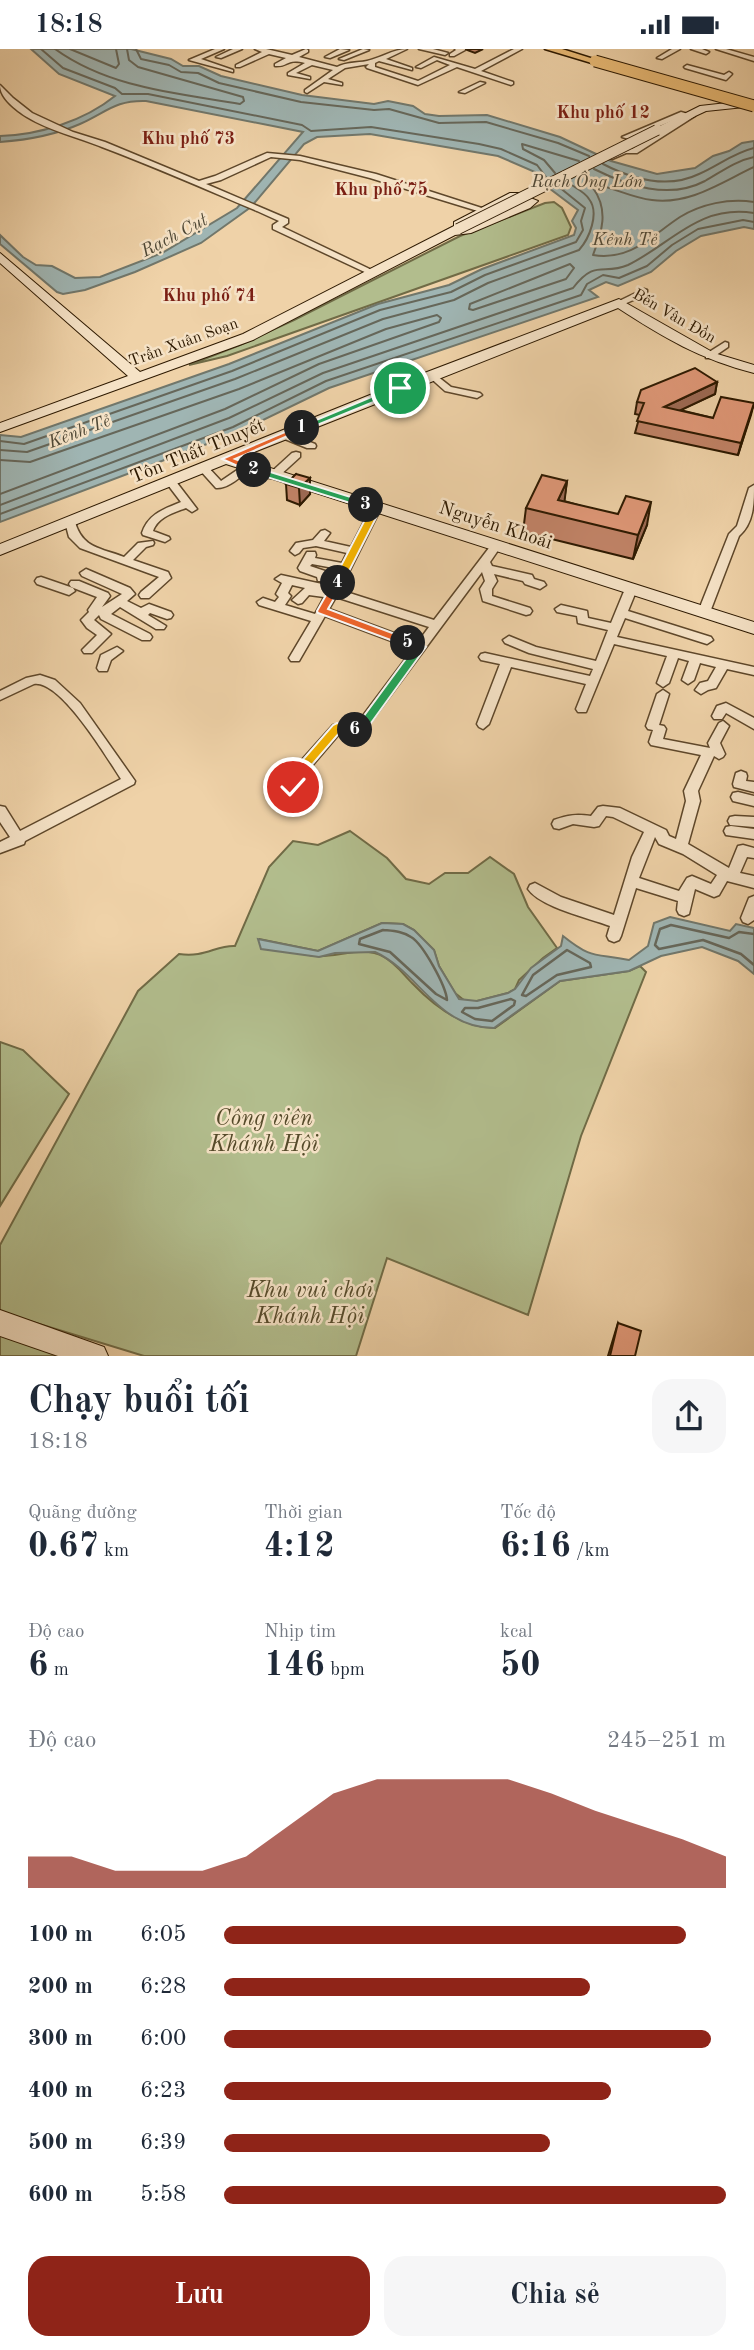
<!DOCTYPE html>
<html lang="vi">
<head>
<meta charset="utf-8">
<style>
  :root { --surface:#fff; --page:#f6f6f7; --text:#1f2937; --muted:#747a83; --accent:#8f2418 }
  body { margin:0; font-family:"Old Standard TT",serif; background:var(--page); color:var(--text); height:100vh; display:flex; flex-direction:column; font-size:26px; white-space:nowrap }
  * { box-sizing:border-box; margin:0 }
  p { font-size:23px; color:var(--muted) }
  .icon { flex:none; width:38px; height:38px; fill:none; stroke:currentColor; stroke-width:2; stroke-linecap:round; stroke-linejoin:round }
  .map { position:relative; height:1307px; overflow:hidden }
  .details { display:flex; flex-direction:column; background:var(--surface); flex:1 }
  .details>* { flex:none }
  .pin { position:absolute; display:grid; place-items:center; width:60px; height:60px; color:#fff; margin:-30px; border:4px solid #fff; border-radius:50%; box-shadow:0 2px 7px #0007 }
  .km { position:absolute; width:35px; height:35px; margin:-18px; border-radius:50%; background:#222; color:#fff; font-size:19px; line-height:35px; text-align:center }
  .round { display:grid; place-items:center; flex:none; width:74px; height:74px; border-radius:21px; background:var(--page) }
  .overview { display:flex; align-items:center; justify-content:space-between; height:119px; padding:0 28px }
  h1 { font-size:38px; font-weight:700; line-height:52px }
  .figures { display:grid; grid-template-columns:repeat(3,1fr); gap:10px; height:119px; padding:7px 28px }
  .figures div { display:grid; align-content:center }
  .figures b { font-size:35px; font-weight:700 }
  .figures small { font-size:19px; font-weight:400 }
  .figures p { font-size:19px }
  .chart { height:196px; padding:14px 28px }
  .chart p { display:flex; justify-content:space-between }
  .chart svg { width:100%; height:126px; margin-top:7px; fill:var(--accent); opacity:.7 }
  .button { display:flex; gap:14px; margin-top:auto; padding:14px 28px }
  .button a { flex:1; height:80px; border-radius:21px; background:var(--accent); color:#fff; font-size:28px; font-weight:700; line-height:80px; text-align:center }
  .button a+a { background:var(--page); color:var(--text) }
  ul { padding:0 28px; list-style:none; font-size:23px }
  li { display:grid; grid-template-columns:112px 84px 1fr; align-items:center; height:52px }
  li i { height:18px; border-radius:9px; background:var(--accent) }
  .status { display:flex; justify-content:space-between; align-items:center; height:49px; padding:0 35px; background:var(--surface); direction:ltr }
  .status svg { height:19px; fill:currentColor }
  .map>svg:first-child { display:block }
  .green { fill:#b2bd8d; stroke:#706b46; stroke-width:2 }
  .water { fill:#9fb5b3; stroke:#71776b; stroke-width:2 }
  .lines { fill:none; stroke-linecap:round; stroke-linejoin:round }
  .shore-far1 { stroke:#66675a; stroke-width:2 }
  .shore { stroke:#66675a; stroke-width:2.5 }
  .street-casing { stroke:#5e472a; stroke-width:3 }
  .secondary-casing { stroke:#2d1900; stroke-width:2 }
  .primary-casing { stroke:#2d1900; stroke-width:3 }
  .street { fill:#f5e2c6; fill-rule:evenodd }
  .secondary { fill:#f5e2c6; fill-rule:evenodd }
  .primary { fill:#e8b974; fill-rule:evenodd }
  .secondary-bridge-casing { stroke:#2d1900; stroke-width:12; stroke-linecap:butt }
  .primary-bridge-casing { stroke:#2d1900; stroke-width:13; stroke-linecap:butt }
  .secondary-bridge { stroke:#f5e2c6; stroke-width:10 }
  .primary-bridge { stroke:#e8b974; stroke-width:11 }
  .wall { fill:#c18367; stroke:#2d1900; stroke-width:2 }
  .shaded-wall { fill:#9d6a54; stroke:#2d1900; stroke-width:2 }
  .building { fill:#e09878; stroke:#2d1900; stroke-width:2 }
  .split-1 { fill:#22a559; stroke:#fff; stroke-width:2 }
  .split-2 { fill:#f0652b; stroke:#fff; stroke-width:2 }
  .split-3 { fill:#22a559; stroke:#fff; stroke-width:2 }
  .split-4 { fill:#f5b400; stroke:#fff; stroke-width:2 }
  .split-5 { fill:#f0652b; stroke:#fff; stroke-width:2 }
  .split-6 { fill:#22a559; stroke:#fff; stroke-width:2 }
  .split-7 { fill:#f5b400; stroke:#fff; stroke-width:2 }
  .labels { text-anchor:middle; stroke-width:5; stroke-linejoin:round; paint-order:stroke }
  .far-street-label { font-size:16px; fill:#2d1900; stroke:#f5e2c6 }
  .far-neighbourhood-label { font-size:18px; font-weight:bold; fill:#7a1f14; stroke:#f5e2c6 }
  .far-water-label { font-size:18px; font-style:italic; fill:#4f4836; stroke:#f5e2c6 }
  .street-label { font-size:19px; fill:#2d1900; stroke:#f5e2c6 }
  .near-park-label { font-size:23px; font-style:italic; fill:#554a2a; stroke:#f5e2c6 }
</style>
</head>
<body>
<div class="status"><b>18:18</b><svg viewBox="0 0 49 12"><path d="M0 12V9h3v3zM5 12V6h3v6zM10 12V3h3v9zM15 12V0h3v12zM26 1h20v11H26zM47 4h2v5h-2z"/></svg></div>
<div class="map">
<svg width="754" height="1307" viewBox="0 0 754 1307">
  <rect width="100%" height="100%" fill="#efd2a8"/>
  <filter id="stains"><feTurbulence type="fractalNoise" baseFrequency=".00286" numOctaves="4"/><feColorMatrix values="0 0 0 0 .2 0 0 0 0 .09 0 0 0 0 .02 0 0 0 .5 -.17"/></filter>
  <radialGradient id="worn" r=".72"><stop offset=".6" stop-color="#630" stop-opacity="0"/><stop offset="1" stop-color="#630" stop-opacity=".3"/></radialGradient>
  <g class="green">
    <polygon points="554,153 562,159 571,178 568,186 227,307 189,316 240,296 294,271 460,187 545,154"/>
    <path d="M350 782 387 809 406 830 429 835 445 824H468L490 808 514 825 528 858 557 899 543 909 519 931 515 940 508 944 477 952H465L455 944 439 917 434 901 414 881 403 875 382 874 318 902 259 890C277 895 297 905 316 907 337 909 363 896 384 908 395 914 403 925 412 934 433 956 462 979 495 979L560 932 629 922 640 917 646 923 581 1087 528 1266 387 1209 356 1307H144L0 1263V1196L138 942 179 905C205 909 216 896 235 897L269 818 293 792 318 796Z"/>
    <polygon points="0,993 23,1001 69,1045 0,1157"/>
    <polygon points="0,1279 60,1307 0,1307"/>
  </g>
  <g class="water">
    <path d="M31 0H131L171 10 183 17H199L221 27 302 46 374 55 388 52 413 57 425 65 439 67 487 66 560 88 611 112 657 125 695 119 713 107 729 102 742 94 754 92V180L744 178 701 187 676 202 651 223 618 237 606 233 589 241 598 248 329 339 236 384 0 473V386L21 388 229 315 378 255 449 236 482 220 574 186 576 179 572 172 578 161 541 133 535 123 498 107 370 85 317 88 304 95 251 158 201 194 135 223 85 241 63 245 57 243 0 195V186L23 208 36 216 52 217 75 229 100 228 162 204 237 159 303 83 146 52C115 51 107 63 80 75 55 86 27 91 0 93V87C39 86 84 72 115 47L59 25Z"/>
    <path d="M670 868 730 882 736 875 754 879V925L738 912 702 898 661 907 629 922 560 932 494 979C437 979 419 923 375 903L335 904 319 908 261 900 258 890 318 902 382 874 403 875 414 881 434 901 439 917 459 950 477 952 508 944 515 940 531 919 561 897 563 887C593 911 594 904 629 911L648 897 654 874Z"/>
  </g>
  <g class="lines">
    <g class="shore-far1">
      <polyline points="41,0 63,19 115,39 122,45 148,45 302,76 311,82 371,78 479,95 501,100 537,116 546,128"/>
      <path d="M55 0C109 39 176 44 240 55L244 52 243 48 138 18 129 11 127 0"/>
      <polyline points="70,0 116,19 119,15 116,0"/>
      <polyline points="136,0 141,10 169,16 181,23 198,24 219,34 301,53 374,61 389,60 439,74 486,73 558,94 589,107"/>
      <path d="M603 115C632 130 668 140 699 125 718 117 733 104 754 99"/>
      <path d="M754 118C722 133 690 156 652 151 633 149 614 139 595 135L593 139C609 161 602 183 593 206 631 212 651 187 680 168 701 155 729 149 754 153"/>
      <path d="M594 120C628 137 669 151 705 132 721 123 735 112 754 108"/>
      <polyline points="555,124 544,111 523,100 522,95 579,112"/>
      <polygon points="570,215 574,219 566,230 473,261 469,260 470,255"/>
      <polyline points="0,392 24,395 232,322 380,261 451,243 485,226 576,193 583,181 581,172 585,159 559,138"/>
      <path d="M0 401 27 403 235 330 383 270 454 251 488 234 579 201C589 190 600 164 589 150 585 143 574 138 567 133"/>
      <polyline points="0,411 30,413 239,340 386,280 437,266 441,269 439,273 319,315 225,360 0,445"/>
      <path d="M0 456 229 369 323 324 573 239C596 209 603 227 628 216 671 195 699 155 754 164"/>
      <polyline points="0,465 233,378 326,332 581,246 587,235 603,226 619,229 647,217 672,196 698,180 743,171 754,173"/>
    </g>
    <g class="shore">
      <path d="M383 881C393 882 402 882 411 888 423 895 446 937 447 951L436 945 390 903 359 895 360 890Z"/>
      <polyline points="754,885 739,883 729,889 671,876 660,880 655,896 659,900 703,891 741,905 754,916"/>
      <polygon points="567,901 590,914 591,918 557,926 526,947 522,946 533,926"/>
      <polygon points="511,950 515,952 514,956 492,972 475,970 462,963 465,959 478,959"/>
    </g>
    <defs>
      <g id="street">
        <polygon points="215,0 224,0 201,10 233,21 233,23 189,11"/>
        <polygon points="233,0 242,0 221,9 216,8"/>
        <path d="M255 0H266L292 6 306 0 308 1V3L299 8 337 18C346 13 357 14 367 12 381 9 393 0 407 0L386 10 412 19V21L379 12 375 14V18L418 32 450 16 437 11 421 19 416 18 434 8 475 20 514 0H522L481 22 513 33V35L511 36 457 18 418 36 367 19 366 18 369 15 345 19 328 30 342 34V36L324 33 307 44 305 43V41L333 21 312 16 296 24 310 28V30L288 26V24L305 14C286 9 289 18 275 17V15L286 9 269 5 240 18H236V16L262 3Z"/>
        <polygon points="340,0 349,1 330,9 325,8"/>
        <polygon points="363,0 369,1 344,11 339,10"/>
        <polygon points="419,0 433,0 448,4 445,6"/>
        <polygon points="455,0 465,0 465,1 454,7 450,7 450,5 456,1"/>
        <polygon points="672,0 680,0 662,10 657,9"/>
        <polygon points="691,0 702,0 709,3 706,5"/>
        <polygon points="716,0 726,0 754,8 754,12"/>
        <polygon points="687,16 724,26 729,23 732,25 726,31 685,19 684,18"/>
        <polygon points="480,33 485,34 465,44 459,43"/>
        <path d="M0 36 13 49 32 64 73 83 105 93 199 132 215 127 267 104 300 107 376 125 488 161 481 163 370 129 300 111 271 108 221 131 206 135 288 170V174L282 178 378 224 371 226 273 180V176L279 172 257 162C205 140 155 118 102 98 77 88 50 82 27 68 16 61 0 49 0 36Z"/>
        <polygon points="681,63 688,65 629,90 622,88"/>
        <polygon points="688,65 695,67 637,104 626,104 612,110 608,108 622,100 632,100"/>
        <polygon points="644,240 647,241 647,245 622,256 615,254"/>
        <polygon points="725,293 728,294 728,298 712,309 706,309 706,305"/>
        <polygon points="432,323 451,338 480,344 482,346 477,349 445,342 427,326"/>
        <polygon points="284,383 315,395 316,397 315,399 307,399 280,388 280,384"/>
        <polygon points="296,403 300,404 300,408 277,429 269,429 269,425 292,404"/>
        <path d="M246 415 251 418 250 420C240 428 228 440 216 439L198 419 203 416 207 417 221 432Z"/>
        <path d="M170 429 174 430 197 460 192 463 186 459C173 464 158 468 153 482L169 488 170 490 165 493 143 486 142 484C148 465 164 460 181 453L165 432Z"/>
        <path d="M754 436C754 454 754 474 739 487L710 563 708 566H700L698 563 729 485 737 477 749 439Z"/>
        <path d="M376 456 381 459 340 541 434 571 492 495 496 494 501 497 490 513 492 517 532 526 534 530 544 533 546 536 540 540 525 535 523 532 494 525 497 532 492 540V547L530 559 532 562 530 565 526 566 483 552 480 540 485 532 482 523 364 682 353 686 340 684 311 718V722L301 736 309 739 311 743 309 747 304 748 288 741 287 738 298 721 299 714 333 676H356L413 600 325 567 299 612H291L289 609 311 572 259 556 257 553 263 549 275 553 279 548 276 545 282 534 275 530 281 526 331 537 339 520 312 515 310 517 328 523 330 526 326 532H318L317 528 300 522 298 519 307 503H315L316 506 315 509 342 514 347 504 316 497 303 499 299 504 295 506 290 502 296 494 313 491 321 482 325 481 330 484 324 492 351 498 371 459ZM292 536 305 539 292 551 298 555 302 554 309 546 324 548 326 545 324 543H327L315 565 285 556 291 547 288 544ZM336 548 429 578 418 593 329 560Z"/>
        <path d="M70 470 75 473C82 499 101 499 124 508L138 494 153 492 154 494 153 496 146 498 133 511 168 523 171 529 149 549H141L139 546 141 543 159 528 80 499 69 488 65 473Z"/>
        <polygon points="86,520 130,539 135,545 127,552 141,559 149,555 171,563 173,566 171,569 167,570 150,564 148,566 166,577 164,580 156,580 120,558 111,565 150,585 152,588 150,591 142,591 101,570 99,566 94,571 111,585 92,604 84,604 82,601 97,586 87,579 81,571 89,563 88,561 97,548 71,538 69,535 71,532 79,532 108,544 110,547 102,558 122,545 82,527 80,524"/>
        <polygon points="41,528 73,539 75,542 69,546 37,535 35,532 37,529"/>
        <polygon points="631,536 637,540 628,562 711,588 713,591 707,595 625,569 617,588 754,618 754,626 727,620 716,639 708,641 701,645 695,641 700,634 708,632 716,618 700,614 694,631 688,635 682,631 689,612 678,609 669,634 663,638 657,634 667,607 614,595 586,663 578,663 576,660 586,635 511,618 489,675 483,680 479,678 477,675 500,615 481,611 479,608 481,605 485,604 590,627 593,620 529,604 505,594 503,591 509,587 536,598 596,612 608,581 578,574 577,567 557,563 555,560 561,556 587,562 588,569 611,574 625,540"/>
        <polygon points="117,598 123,602 111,611 107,622 99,622 97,619 101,606"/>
        <path d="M40 626 55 631 80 654 135 732 134 735 25 792 24 795 0 804V793L10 788 0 773V757L5 758 20 782 121 730C107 709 61 631 34 635L0 651V642L26 629Z"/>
        <path d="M663 641 669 645 659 676 664 677 666 680 663 690 710 699 708 694 719 674 723 672 729 677 720 694 725 705 723 708 719 710 714 707 698 742 700 752 688 795 729 819 738 797 743 796 754 799V809L747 808 740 824 754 827V839L727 832 719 846 714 848 695 840 689 865 684 867 679 865 677 861 678 852 636 839 621 887 619 891 614 893 609 891 607 887 610 877C589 869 540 858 528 840L530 836 535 834 561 848 614 866 632 808 644 783 613 768 606 767 599 777 594 778 573 775 559 780 554 779 552 775 554 771C568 766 576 765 591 767L598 758 603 757 620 759 666 781 669 787 676 790 686 752 684 742 701 706 651 696 649 693 653 681 648 680 646 677 657 645ZM655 788 659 795 683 805 717 826 711 835 692 827 687 829 679 842 639 829Z"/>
        <polygon points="726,654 754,669 754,680 726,664 722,670 714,670 712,667 717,657"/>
        <polygon points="741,722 746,724 747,727 746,732 754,733 754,743 734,738 733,735 736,724"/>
        <polygon points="738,743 754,747 754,757 733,752 731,748 733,744"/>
        <polygon points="735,767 754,768 754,778 730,776 728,772 730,768"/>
        <polygon points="731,777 754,780 754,790 726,786 724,782 726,778"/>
        <polygon points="754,847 754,871 748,875 743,873 741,869 749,849"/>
      </g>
      <g id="secondary">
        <polygon points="754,51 754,57 706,62 661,83 652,81 700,57"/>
        <path d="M510 144H518L538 152 530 159 471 184 455 186 253 291 0 383V374L128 327 0 214V204L140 323 243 285 454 177V173ZM515 150 524 153 465 179 462 177Z"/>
        <path d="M619 250 714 304 754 316V324C700 310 664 289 618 259L239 409 754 573V585L226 415 0 506V495L427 323Z"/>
        <polygon points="0,1261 104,1298 108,1307 58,1307 0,1287"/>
      </g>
      <polygon id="primary" points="545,0 562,0 600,12 595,15"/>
    </defs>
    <use href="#street" class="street-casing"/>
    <use href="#secondary" class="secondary-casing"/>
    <use href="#primary" class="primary-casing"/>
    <use href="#street" class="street"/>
    <use href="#secondary" class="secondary"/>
    <use href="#primary" class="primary"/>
    <defs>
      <polyline id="secondary-bridge" points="458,180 657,81"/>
      <polyline id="primary-bridge" points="595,12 754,57"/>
    </defs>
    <use href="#secondary-bridge" class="secondary-bridge-casing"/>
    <use href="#primary-bridge" class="primary-bridge-casing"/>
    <use href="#secondary-bridge" class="secondary-bridge"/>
    <use href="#primary-bridge" class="primary-bridge"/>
  </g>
  <g class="wall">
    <polygon points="466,0 483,0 475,4 467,1"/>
    <polygon points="717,333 715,345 680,361 713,369 754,354 738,406 635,384 640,366 635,365 637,353"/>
    <polygon points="296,425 310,445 300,456 287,451 286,435"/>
    <polygon points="567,432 564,452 647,476 633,510 523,483 526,459"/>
    <polygon points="618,1274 635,1307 608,1307"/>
  </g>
  <g class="shaded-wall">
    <polygon points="717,333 715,345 662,370 664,358"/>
    <polygon points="754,354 751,366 738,406 741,394"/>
    <polygon points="310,429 310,445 300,456 299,439"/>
    <polygon points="567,432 564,456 558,451"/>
    <polygon points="651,453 647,476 633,510 638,486"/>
  </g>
  <g class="building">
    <polygon points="695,319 717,333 664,358 713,369 721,348 754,354 741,394 637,372 644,354 637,353 641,341"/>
    <polygon points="296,425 310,429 299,439 286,435"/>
    <polygon points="542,426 567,432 558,451 618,465 626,447 651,453 638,486 526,459"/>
    <polygon points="618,1274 641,1282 635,1307 610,1307"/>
  </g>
  <polygon class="split-1" points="400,336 404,339 403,341 305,381 297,379"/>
  <polygon class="split-2" points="299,377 306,379 235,410 258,419 258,423 251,423 222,410"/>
  <polygon class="split-3" points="254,418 370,454 371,456 363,458 251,423 251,419"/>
  <polygon class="split-4" points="363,454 381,459 343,534 334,536 332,534 370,461 363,458"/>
  <polygon class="split-5" points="334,532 343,534 328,560 411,591 411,596 404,596 318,564 317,562"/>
  <polygon class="split-6" points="408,590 426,598 371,674 359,684 351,684 351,678 363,668 413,600 402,594"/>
  <polygon class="split-7" points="337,674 355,676 361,681 355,685 340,683 310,718 309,726 297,742 289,742 287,738 299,722 300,714 333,676"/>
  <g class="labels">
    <g class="far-street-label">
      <text transform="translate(675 266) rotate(30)" y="6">Bến Vân Đồn</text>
      <text transform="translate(183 292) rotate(-20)" y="6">Trần Xuân Soạn</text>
    </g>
    <g class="far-neighbourhood-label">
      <text x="603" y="69">Khu phố 12</text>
      <text x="188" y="95">Khu phố 73</text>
      <text x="381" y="146">Khu phố 75</text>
      <text x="209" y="252">Khu phố 74</text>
    </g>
    <g class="far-water-label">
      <text x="587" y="138">Rạch Ông Lớn</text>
      <text transform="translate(174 186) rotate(-28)" y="6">Rạch Cụt</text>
      <text x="625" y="196">Kênh Tẻ</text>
      <text transform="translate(79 382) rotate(-21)" y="6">Kênh Tẻ</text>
    </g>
    <g class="street-label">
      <text transform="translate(197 401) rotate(-22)" y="7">Tôn Thất Thuyết</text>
      <text transform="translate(496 475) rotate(18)" y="7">Nguyễn Khoái</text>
    </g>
    <g class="near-park-label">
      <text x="264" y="1076">Công viên<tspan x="264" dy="26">Khánh Hội</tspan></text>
      <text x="310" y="1248">Khu vui chơi<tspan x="310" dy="26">Khánh Hội</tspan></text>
    </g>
  </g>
  <rect width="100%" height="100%" filter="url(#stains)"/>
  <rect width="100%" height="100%" fill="url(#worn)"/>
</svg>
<div class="pin" style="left:400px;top:339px;background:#1e9e55"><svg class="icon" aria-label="arrive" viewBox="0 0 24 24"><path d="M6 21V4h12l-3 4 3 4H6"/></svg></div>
<div class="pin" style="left:293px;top:738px;background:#d93025"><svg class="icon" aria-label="check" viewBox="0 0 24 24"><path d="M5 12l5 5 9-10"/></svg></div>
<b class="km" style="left:302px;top:379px">1</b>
<b class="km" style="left:254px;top:421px">2</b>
<b class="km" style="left:366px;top:456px">3</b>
<b class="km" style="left:338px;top:534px">4</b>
<b class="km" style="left:408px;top:594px">5</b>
<b class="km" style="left:355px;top:681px">6</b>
</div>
<section class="details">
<div class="overview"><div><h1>Chạy buổi tối</h1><p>18:18</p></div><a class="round"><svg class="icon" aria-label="share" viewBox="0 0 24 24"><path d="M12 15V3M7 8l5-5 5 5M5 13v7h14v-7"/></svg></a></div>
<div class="figures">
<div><p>Quãng đường</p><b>0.67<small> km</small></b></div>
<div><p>Thời gian</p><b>4:12</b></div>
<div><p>Tốc độ</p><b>6:16<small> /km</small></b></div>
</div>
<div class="figures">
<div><p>Độ cao</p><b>6<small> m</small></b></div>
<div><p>Nhịp tim</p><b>146<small> bpm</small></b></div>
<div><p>kcal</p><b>50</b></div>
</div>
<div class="chart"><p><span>Độ cao</span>245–251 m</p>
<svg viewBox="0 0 160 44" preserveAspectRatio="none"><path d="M0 44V33L10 33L20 38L30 38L40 38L50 33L60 22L70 11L80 6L90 6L100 6L110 6L120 11L130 17L140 22L150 27L160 33V44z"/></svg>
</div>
<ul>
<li><b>100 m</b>6:05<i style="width:92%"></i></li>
<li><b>200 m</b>6:28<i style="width:73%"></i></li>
<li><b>300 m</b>6:00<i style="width:97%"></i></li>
<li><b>400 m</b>6:23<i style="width:77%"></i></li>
<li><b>500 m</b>6:39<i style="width:65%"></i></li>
<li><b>600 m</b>5:58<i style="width:100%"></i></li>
</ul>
<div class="button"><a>Lưu</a><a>Chia sẻ</a></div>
</section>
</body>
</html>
